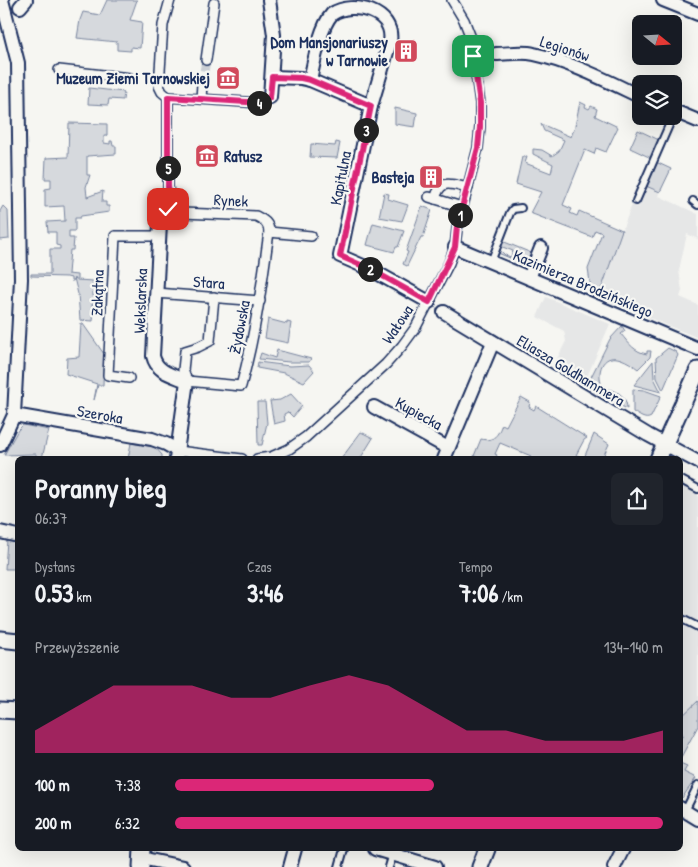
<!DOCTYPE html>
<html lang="pl">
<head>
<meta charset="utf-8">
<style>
  :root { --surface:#171b24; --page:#20242c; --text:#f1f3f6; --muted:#9ea1a6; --accent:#db2777 }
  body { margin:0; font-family:"Patrick Hand",sans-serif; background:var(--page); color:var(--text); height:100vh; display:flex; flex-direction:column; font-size:19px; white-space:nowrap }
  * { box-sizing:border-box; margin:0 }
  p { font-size:16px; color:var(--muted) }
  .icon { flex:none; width:28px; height:28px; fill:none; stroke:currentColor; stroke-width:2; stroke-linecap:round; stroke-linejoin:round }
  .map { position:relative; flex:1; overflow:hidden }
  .side { position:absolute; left:15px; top:456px; width:668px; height:395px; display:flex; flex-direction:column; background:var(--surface); border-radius:8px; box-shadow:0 5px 20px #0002 }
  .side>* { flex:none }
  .needle { width:32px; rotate:108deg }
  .fabs { position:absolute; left:632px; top:15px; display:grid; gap:10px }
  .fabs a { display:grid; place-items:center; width:50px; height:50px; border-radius:8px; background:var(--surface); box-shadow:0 5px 20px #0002; font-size:25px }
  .pin { position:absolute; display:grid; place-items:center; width:42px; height:42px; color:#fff; margin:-21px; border-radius:10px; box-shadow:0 2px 8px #0006 }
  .km { position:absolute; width:25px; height:25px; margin:-12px; border-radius:50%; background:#222; color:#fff; font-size:14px; line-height:25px; text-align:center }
  .round { display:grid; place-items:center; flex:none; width:52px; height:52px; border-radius:8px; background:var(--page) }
  .head { display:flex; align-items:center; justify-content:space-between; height:85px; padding:0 20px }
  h1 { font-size:28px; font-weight:800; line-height:38px }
  .metrics { display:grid; grid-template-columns:repeat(3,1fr); gap:8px; height:85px; padding:5px 20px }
  .metrics div { display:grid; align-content:center }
  .metrics b { font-size:25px; font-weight:800 }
  .metrics small { font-size:14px; font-weight:400 }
  .metrics p { font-size:14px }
  .chart { height:140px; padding:10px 20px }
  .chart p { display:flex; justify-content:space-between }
  .chart svg { width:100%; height:90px; margin-top:5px; fill:var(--accent); opacity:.7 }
  ul { padding:0 20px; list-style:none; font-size:16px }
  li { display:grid; grid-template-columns:80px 60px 1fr; align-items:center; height:38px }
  li i { height:12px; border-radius:6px; background:var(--accent) }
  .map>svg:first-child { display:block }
  .built { fill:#e6e7e7 }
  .green { fill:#d6d9dd; stroke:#78849e }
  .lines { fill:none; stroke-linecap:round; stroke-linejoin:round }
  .pedestrian-tunnel { stroke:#caced4; stroke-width:9; stroke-dasharray:9 4.5; stroke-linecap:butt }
  .service-casing { stroke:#1b2f5e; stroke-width:10 }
  .pedestrian-casing { stroke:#1b2f5e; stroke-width:12 }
  .minor-casing { stroke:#1b2f5e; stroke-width:16 }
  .tertiary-casing { stroke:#1b2f5e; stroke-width:19 }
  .service { stroke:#f6f6f2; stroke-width:6 }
  .pedestrian { stroke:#f6f6f2; stroke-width:9 }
  .minor { stroke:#f6f6f2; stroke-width:12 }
  .tertiary { stroke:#f6f6f2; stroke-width:15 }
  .route-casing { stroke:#fff; stroke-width:10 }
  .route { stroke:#db2777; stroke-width:6 }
  .labels { text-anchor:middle; stroke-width:4.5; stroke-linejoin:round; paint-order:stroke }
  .poi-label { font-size:16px; font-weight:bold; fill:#1b2f5e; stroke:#f6f6f2; text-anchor:end }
  .street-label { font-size:16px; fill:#1b2f5e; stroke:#f6f6f2 }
</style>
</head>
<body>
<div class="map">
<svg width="698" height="867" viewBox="0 0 698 867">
  <rect width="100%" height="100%" fill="#f6f6f2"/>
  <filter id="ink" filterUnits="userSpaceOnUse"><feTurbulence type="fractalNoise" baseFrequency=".02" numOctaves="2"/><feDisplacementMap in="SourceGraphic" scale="10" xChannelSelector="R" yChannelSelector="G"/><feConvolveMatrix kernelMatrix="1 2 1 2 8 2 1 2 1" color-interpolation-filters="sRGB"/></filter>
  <g filter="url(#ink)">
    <g class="built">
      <polygon points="656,162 671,169 659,196 698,214 698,239 687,234 679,270 682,291 680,297 698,305 698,332 696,337 598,297 620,235 632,205 638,207"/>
      <polygon points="546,297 610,324 585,381 579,383 553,367 566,341 564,331 537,317"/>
      <polygon points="680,474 698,483 698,714 680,748"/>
    </g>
    <g class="green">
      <polygon points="107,0 137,0 130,20 142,22 140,48 131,47 131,51 117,50 117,42 77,38 80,20 83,12 100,15"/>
      <polygon points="89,88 124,92 123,100 109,99 108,105 88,104"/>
      <polygon points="580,102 586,105 585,107 589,109 591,106 597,109 595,116 618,127 606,152 596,148 594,154 585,150 563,205 572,209 570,213 577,216 579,211 622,230 600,293 591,289 588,269 602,233 595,230 592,237 530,213 541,192 516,184 522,157 527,157 525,163 551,173 553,164 533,154 533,149 542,150 552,156 559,151 564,140 544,131 541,124 571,137 575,126"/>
      <polygon points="395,108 417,113 415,127 395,124"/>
      <polygon points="69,123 107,124 107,136 104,136 104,143 110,144 110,141 112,141 113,146 116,146 116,154 87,156 87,175 90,175 86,187 87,197 103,191 102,202 106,202 106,206 109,206 109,212 81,216 80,218 75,218 75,231 69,231 69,238 74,238 73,250 70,250 68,274 77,275 77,280 93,281 93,296 95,296 94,304 92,304 92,309 94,309 93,321 80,320 78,294 74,278 73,281 71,281 71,278 67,277 31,276 31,274 50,274 50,249 60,249 60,246 56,245 56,232 48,232 47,222 65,221 64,206 45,207 45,189 51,188 51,179 45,179 46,158 68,157"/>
      <polygon points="638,130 659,140 651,158 630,148"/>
      <polygon points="336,142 340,143 337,158 310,157 311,144 335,146"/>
      <polygon points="656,162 671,169 660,192 646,186"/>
      <polygon points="384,193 389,194 388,199 408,205 402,221 379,217"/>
      <polygon points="3,206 8,211 9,239 0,240 0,211"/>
      <polygon points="422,206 432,210 423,237 421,237 407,266 403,264 408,252 406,251"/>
      <polygon points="373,223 404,231 398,247 396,247 394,252 367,245"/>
      <polygon points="502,241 534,254 529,266 498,253 500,250 505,255 511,257 513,251 500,246"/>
      <polygon points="268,319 287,324 287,322 291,323 288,343 265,338"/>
      <polygon points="81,324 83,324 104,354 103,385 98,385 94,400 97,384 66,374 67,358 79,357"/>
      <path d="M622 326 625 331 621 334C629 344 635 352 647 354V351H651L650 357 638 369C633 365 627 361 621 359 604 353 597 369 601 383H588L610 339Z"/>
      <polygon points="668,348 676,352 678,355 663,390 657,378 656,358"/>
      <polygon points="277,350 311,359 309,362 289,362 259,359 261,353 275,358"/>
      <polygon points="653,361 654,378 661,392 634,385"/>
      <polygon points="258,362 290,366 309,365 314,371 304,382 284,373 257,368"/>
      <path d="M588 388C604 387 627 389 627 409Z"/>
      <path d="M633 389 644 390 661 396 651 417C645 421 639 415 633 412Z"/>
      <polygon points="291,394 302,406 293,417 288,412 284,414 285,421 274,424 270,401 280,400"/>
      <path d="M521 397 530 402 529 407 534 410 536 406 587 438 584 440 576 455 584 458 594 434 609 444 602 459H530L531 456 500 443 495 454 497 455 495 459H481L474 456 481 439C494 442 498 435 502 424L506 426Z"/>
      <polygon points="257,402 265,402 267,423 262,445 258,445"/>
      <polygon points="23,425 49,430 42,458 36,458 36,454 4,455 18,430"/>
      <polygon points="361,432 373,438 360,459 341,459"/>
      <polygon points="131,443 155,447 162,455 162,459 128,459"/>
      <polygon points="7,540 17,542 17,569 5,569"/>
      <polygon points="698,701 698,726 680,759 680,740 683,734 680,732 680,718"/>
      <polygon points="680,763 687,766 684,772 696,778 682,798 680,797"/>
    </g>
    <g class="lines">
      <polyline class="pedestrian-tunnel" points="202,84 206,60"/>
      <defs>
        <g id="service">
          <polyline points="636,201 673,116"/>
          <polyline points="693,201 698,205"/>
          <polyline points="491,262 510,213 513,209 521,208"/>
          <polyline points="680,482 681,480 698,489"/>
          <polyline points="680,618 698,627"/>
          <polyline points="685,811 698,785"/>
          <polyline points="339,867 344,849"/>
          <polyline points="389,867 393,854"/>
        </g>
        <g id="pedestrian">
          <polyline points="473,56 496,54"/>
          <polyline points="206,60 214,3"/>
          <polyline points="59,70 130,78"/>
          <path d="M168 97V187L171 207 178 212 182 213 256 216C264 220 269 223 269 232 262 284 255 336 241 386L187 381 183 370 185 351 198 347 210 341 214 297"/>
          <polyline points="168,97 260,103 265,101 270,97"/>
          <polyline points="168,97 162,92 159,86 163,25 170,0"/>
          <polyline points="201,99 202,84"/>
          <polyline points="429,197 462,207"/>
          <path d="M435 199C441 178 450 184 468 188"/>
          <polyline points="269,232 311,236"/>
          <polyline points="156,293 260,301"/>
          <polyline points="129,378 108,375 115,236 159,236"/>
          <polyline points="178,451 242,459"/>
          <polyline points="257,459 271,457 289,449 306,437 386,364 402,346 416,327 449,263 455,247 457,229 478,148 480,127 480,103 471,38 464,20 452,0"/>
        </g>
        <g id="minor">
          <polyline points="269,0 274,35 270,97"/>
          <polyline points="663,0 698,14"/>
          <polyline points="20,7 26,0"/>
          <path d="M496 54C508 54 522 51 534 54 571 62 607 81 641 97"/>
          <polyline points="272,77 301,78 310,80 371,106"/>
          <path d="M310 80C314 62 320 27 332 14 353 0 395 11 390 42L371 106 340 256 370 269 429 302"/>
          <polyline points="674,111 698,121"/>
          <path d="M171 207 164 214 160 224 153 356C157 373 173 375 187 381L176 459"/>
          <polyline points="455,247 698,349"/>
          <polyline points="529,278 541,248"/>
          <polyline points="444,312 648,435 698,462"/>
          <polyline points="374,407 448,448"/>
          <polyline points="14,415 152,439 166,444 178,451"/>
          <polyline points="0,445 14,415 21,279 18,63 2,0"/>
          <polyline points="444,459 493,342"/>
          <polyline points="0,532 18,536"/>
          <polyline points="680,808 698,819"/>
          <polyline points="375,849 435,867"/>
          <polyline points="141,858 183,867"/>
          <polyline points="290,867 295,849"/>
          <polyline points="614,867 623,849"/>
        </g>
        <g id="tertiary">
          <polyline points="658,459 698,370"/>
          <polyline points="0,639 18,641"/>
          <polyline points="0,710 18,711"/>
          <polyline points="141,867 142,849"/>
          <polyline points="480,867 487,849"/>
        </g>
      </defs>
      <use href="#service" class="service-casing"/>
      <use href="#pedestrian" class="pedestrian-casing"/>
      <use href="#minor" class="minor-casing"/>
      <use href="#tertiary" class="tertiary-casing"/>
      <use href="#service" class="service"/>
      <use href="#pedestrian" class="pedestrian"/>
      <use href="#minor" class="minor"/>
      <use href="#tertiary" class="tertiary"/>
    </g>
  </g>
  <g class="lines" filter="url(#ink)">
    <defs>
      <polyline id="route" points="168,209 171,207 168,187 168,97 262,103 270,97 272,77 301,78 310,80 371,106 340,256 370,269 429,302 455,247 457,226 478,148 480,127 480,103 473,56"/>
    </defs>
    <use href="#route" class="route-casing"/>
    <use href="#route" class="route"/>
  </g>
  <defs>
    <symbol id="building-square" viewBox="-11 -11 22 22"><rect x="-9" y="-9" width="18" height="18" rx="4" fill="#d1495b" stroke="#f6f6f2"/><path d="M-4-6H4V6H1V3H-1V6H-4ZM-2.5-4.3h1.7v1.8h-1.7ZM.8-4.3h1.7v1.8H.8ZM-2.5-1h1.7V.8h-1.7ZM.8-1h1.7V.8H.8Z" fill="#fff"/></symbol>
    <symbol id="museum-square" viewBox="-11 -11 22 22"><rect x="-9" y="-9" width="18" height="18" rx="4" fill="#d1495b" stroke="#f6f6f2"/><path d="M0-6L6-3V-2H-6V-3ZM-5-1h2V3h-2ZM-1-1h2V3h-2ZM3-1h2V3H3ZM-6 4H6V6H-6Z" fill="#fff"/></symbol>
  </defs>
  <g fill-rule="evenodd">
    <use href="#building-square" x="392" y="37" width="28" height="28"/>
    <use href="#museum-square" x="214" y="64" width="28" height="28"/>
    <use href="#museum-square" x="193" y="142" width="28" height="28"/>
    <use href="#building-square" x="417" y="163" width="28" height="28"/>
  </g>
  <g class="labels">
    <g class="poi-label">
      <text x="388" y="48">Dom Mansjonariuszy<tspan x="388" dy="18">w Tarnowie</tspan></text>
      <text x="210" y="84">Muzeum Ziemi Tarnowskiej</text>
      <text x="224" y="162" text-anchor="start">Ratusz</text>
      <text x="414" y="183">Basteja</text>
    </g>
    <g class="street-label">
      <text transform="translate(565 48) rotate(18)" y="6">Legionów</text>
      <text transform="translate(340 178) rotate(-79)" y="6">Kapitulna</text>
      <text transform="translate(231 200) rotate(3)" y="6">Rynek</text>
      <text transform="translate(209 282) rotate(4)" y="6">Stara</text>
      <text transform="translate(583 283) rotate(23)" y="6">Kazimierza Brodzińskiego</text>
      <text transform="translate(97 293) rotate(-88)" y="6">Zakątna</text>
      <text transform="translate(140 301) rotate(-88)" y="6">Wekslarska</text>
      <text transform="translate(397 324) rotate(-56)" y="6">Wałowa</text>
      <text transform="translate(239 327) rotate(-79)" y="6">Żydowska</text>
      <text transform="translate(571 370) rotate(31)" y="6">Eliasza Goldhammera</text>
      <text transform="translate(419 413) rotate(29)" y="6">Kupiecka</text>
      <text transform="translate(100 414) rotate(10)" y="6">Szeroka</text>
    </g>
  </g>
</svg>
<div class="fabs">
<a><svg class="needle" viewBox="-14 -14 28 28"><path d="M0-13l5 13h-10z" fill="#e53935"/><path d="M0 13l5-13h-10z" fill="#9ea1a6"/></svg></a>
<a><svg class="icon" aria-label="layers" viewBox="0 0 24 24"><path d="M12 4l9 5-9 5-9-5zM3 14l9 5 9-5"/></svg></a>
</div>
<div class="pin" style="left:473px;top:56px;background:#1e9e55"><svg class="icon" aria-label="arrive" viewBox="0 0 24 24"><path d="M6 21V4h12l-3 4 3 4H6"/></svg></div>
<div class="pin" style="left:168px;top:209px;background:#d93025"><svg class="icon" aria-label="check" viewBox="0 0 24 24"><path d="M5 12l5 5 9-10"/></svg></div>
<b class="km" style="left:460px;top:215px">1</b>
<b class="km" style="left:370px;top:269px">2</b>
<b class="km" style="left:366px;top:130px">3</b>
<b class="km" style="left:259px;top:103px">4</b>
<b class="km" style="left:168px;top:168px">5</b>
<section class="side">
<div class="head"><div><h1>Poranny bieg</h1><p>06:37</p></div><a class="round"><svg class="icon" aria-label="share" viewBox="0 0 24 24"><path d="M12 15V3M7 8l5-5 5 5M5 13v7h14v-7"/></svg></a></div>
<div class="metrics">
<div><p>Dystans</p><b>0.53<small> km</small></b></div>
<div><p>Czas</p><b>3:46</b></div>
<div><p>Tempo</p><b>7:06<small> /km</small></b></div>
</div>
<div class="chart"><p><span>Przewyższenie</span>134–140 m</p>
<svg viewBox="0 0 160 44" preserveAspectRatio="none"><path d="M0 44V33L10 22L20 11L30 11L40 11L50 17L60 17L70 11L80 6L90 11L100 22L110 33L120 33L130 38L140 38L150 38L160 33V44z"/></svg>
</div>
<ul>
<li><b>100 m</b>7:38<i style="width:53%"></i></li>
<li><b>200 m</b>6:32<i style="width:100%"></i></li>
</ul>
</section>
</div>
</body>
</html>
